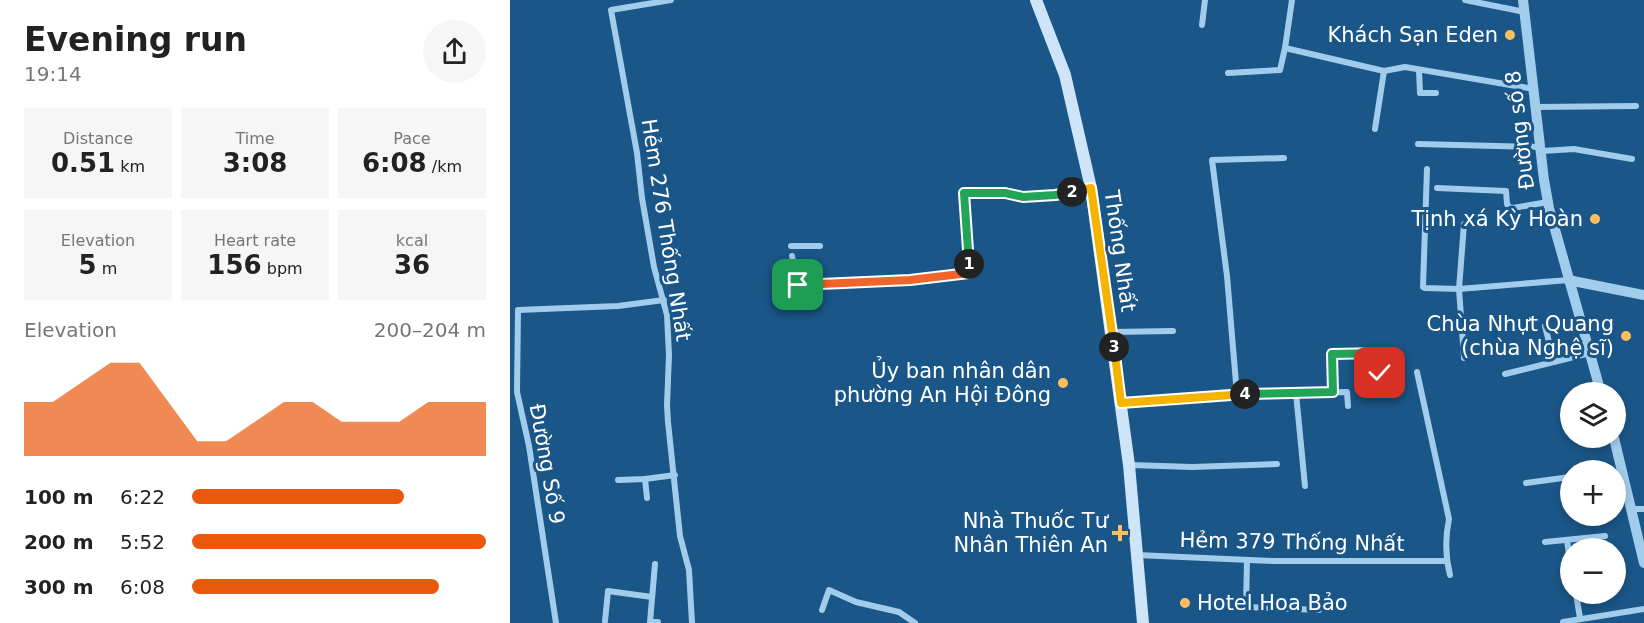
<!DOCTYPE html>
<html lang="en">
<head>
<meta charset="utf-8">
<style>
  :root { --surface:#fff; --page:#f6f6f6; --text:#222; --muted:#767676; --accent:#ea580c }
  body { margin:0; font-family:"DejaVu Sans",sans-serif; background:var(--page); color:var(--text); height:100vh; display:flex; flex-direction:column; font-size:22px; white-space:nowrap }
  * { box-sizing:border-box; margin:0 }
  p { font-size:20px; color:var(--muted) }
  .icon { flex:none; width:33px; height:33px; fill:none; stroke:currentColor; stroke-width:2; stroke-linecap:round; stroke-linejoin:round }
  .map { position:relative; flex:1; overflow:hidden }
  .panel { display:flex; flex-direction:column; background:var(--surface); width:510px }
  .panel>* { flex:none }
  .tools { position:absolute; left:1050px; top:382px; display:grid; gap:12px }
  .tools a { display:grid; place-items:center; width:66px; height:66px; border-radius:50%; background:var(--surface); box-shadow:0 3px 9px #0003; font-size:30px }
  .pin { position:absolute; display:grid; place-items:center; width:51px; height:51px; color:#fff; margin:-26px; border-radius:12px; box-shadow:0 3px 9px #0006 }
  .km { position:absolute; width:30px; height:30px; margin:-15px; border-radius:50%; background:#222; color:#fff; font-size:16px; line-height:30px; text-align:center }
  .round { display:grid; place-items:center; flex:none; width:63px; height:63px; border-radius:32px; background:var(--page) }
  .head { display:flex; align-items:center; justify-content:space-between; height:102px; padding:0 24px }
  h1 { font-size:33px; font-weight:600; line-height:45px }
  .stats { display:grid; grid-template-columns:repeat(3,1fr); gap:9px; height:102px; padding:6px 24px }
  .stats div { display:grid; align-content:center; border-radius:0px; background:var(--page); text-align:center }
  .stats b { font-size:26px; font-weight:600 }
  .stats small { font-size:16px; font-weight:400 }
  .stats p { font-size:16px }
  .chart { height:168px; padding:12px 24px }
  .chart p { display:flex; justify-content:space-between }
  .chart svg { width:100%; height:108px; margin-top:6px; fill:var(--accent); opacity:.7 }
  ul { padding:0 24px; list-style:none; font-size:20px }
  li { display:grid; grid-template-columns:96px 72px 1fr; align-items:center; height:45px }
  li i { height:15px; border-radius:8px; background:var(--accent) }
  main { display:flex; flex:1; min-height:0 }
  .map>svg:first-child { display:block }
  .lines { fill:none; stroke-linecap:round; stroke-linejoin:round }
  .minor { stroke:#a2ccec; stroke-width:6 }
  .tertiary { stroke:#a2ccec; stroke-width:10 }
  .secondary { stroke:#cee5f9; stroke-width:12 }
  .split-1-casing { stroke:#fff; stroke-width:12 }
  .split-2-casing { stroke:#fff; stroke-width:12 }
  .split-3-casing { stroke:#fff; stroke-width:12 }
  .split-4-casing { stroke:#fff; stroke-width:12 }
  .split-5-casing { stroke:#fff; stroke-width:12 }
  .split-1 { stroke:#f0652b; stroke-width:8 }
  .split-2 { stroke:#22a559; stroke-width:8 }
  .split-3 { stroke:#f5b400; stroke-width:8 }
  .split-4 { stroke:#f5b400; stroke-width:8 }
  .split-5 { stroke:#22a559; stroke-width:8 }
  .poi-dot { fill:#ffbe5d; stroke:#1a5687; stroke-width:2 }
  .labels { text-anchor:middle; stroke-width:6; stroke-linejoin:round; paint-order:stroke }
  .poi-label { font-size:21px; fill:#fff; stroke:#1a5687; text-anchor:end }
  .street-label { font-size:21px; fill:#fff; stroke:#1a5687 }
</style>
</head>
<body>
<main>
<section class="panel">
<div class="head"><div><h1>Evening run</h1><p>19:14</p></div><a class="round"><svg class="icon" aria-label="share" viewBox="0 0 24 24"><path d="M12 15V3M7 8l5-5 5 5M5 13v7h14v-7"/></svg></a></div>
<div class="stats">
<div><p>Distance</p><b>0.51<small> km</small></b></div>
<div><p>Time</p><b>3:08</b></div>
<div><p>Pace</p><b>6:08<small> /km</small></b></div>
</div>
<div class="stats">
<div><p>Elevation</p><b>5<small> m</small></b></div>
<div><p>Heart rate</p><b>156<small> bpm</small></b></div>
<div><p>kcal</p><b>36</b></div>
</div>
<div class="chart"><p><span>Elevation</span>200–204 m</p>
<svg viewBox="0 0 160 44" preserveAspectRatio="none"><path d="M0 44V22L10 22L20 14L30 6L40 6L50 22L60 38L70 38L80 30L90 22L100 22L110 30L120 30L130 30L140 22L150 22L160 22V44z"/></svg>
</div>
<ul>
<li><b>100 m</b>6:22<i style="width:72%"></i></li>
<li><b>200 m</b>5:52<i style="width:100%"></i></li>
<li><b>300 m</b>6:08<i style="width:84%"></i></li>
</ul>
</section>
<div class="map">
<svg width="1134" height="623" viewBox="0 0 1134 623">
  <rect width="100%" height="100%" fill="#1a5687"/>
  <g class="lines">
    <g class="minor">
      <polyline points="161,0 101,10 127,153 132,198 144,267 157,315 159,355 157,405 158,422 170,536 179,570 182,623"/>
      <polyline points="955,0 1015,12"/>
      <polyline points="692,25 695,0"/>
      <polyline points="775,48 874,71 895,67 1024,89"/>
      <polyline points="909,70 910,93 926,93"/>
      <polyline points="718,73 770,70 775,48 782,0"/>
      <polyline points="1026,107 1126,106"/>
      <polyline points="865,129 874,71"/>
      <polyline points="908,144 1031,147"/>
      <polyline points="1032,151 1064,149 1122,159"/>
      <polyline points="917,169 913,287 915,288 949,289 1058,280"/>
      <polyline points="927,188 996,191 997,204 999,207 1003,208 1038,202"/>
      <polyline points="954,224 949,289 954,358"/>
      <polyline points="281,246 310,246"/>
      <polyline points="282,256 288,285 400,280 459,273 454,193 495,193 513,197 545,195 581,188"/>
      <polyline points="1035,326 1044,362"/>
      <polyline points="602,332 663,331"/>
      <path d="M907 372 939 519C935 538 935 555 940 575"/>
      <polyline points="995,374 1080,353"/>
      <polyline points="823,392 822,354 869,353 870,373"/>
      <polyline points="786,393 795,486"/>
      <polyline points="727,395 717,276 702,160 774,158"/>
      <polyline points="611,403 727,395 837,392 838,406"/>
      <polyline points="620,465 682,467 767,464"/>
      <polyline points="135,479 137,498"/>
      <polyline points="108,480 135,479 165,475"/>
      <polyline points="1016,483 1060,477"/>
      <polyline points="1121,509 1134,509"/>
      <polyline points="1057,540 1060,561"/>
      <polyline points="1035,542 1095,536"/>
      <polyline points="627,555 764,561 937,561"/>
      <polyline points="737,560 736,607 809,610"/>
      <polyline points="145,564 140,622 148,622"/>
      <polyline points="1066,594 1070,618"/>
      <polyline points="312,610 319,590 346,602 389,612 405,623"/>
      <polyline points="95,621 98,591 142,597"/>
      <polyline points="1053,622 1134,609"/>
      <polyline points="46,623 19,446 7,392 8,310 108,306 154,300"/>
    </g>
    <g class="tertiary">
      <polyline points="1013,0 1034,180 1039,208 1091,393"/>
      <polyline points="1058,280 1134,295"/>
      <polyline points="1104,438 1134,563"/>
    </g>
    <polyline class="secondary" points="526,0 555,75 581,188 619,465 633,623"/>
  </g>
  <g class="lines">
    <defs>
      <polyline id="split-1" points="288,285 400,280 459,273 459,264"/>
      <polyline id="split-2" points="459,264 454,193 495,193 513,197 545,195 562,192"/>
      <polyline id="split-3" points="562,192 581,188 604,347"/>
      <polyline id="split-4" points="604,347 611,403 735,394"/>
      <polyline id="split-5" points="735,394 823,392 822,354 870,353 870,373"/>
    </defs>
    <use href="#split-1" class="split-1-casing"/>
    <use href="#split-2" class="split-2-casing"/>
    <use href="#split-3" class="split-3-casing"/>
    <use href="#split-4" class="split-4-casing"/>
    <use href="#split-5" class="split-5-casing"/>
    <use href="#split-1" class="split-1"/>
    <use href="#split-2" class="split-2"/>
    <use href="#split-3" class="split-3"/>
    <use href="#split-4" class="split-4"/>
    <use href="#split-5" class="split-5"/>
  </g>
  <g class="poi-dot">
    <circle cx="1000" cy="35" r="6"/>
    <circle cx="1085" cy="219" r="6"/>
    <circle cx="1116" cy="336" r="6"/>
    <circle cx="553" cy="383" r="6"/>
    <path d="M607 524h6v6h6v6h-6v6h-6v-6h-6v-6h6z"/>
    <circle cx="675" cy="603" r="6"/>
  </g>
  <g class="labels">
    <g class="poi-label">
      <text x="988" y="42">Khách Sạn Eden</text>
      <text x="1073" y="226">Tịnh xá Kỳ Hoàn</text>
      <text x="1104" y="331">Chùa Nhựt Quang<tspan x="1104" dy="24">(chùa Nghệ sĩ)</tspan></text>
      <text x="541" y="378">Ủy ban nhân dân<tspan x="541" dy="24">phường An Hội Đông</tspan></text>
      <text x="598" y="528">Nhà Thuốc Tư<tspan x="598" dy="24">Nhân Thiên An</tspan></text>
      <text x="687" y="610" text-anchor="start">Hotel Hoa Bảo</text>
    </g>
    <g class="street-label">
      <text transform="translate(1010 130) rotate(-97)" y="7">Đường số 8</text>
      <text transform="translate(156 230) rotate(81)" y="7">Hẻm 276 Thống Nhất</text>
      <text transform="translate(610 251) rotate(82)" y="7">Thống Nhất</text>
      <text transform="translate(37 464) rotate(80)" y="7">Đường Số 9</text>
      <text transform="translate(782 542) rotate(1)" y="7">Hẻm 379 Thống Nhất</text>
    </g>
  </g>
</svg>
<div class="tools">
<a><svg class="icon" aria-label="layers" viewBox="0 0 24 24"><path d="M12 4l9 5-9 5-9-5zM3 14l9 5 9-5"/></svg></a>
<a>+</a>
<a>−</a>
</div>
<div class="pin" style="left:288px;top:285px;background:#1e9e55"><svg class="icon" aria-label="arrive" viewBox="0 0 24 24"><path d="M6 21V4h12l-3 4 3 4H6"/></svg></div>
<div class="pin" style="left:870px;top:373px;background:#d93025"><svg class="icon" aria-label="check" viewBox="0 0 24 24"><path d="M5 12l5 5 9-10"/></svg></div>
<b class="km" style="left:459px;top:264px">1</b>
<b class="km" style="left:562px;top:192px">2</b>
<b class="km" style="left:604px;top:347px">3</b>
<b class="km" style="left:735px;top:394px">4</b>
</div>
</main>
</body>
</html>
